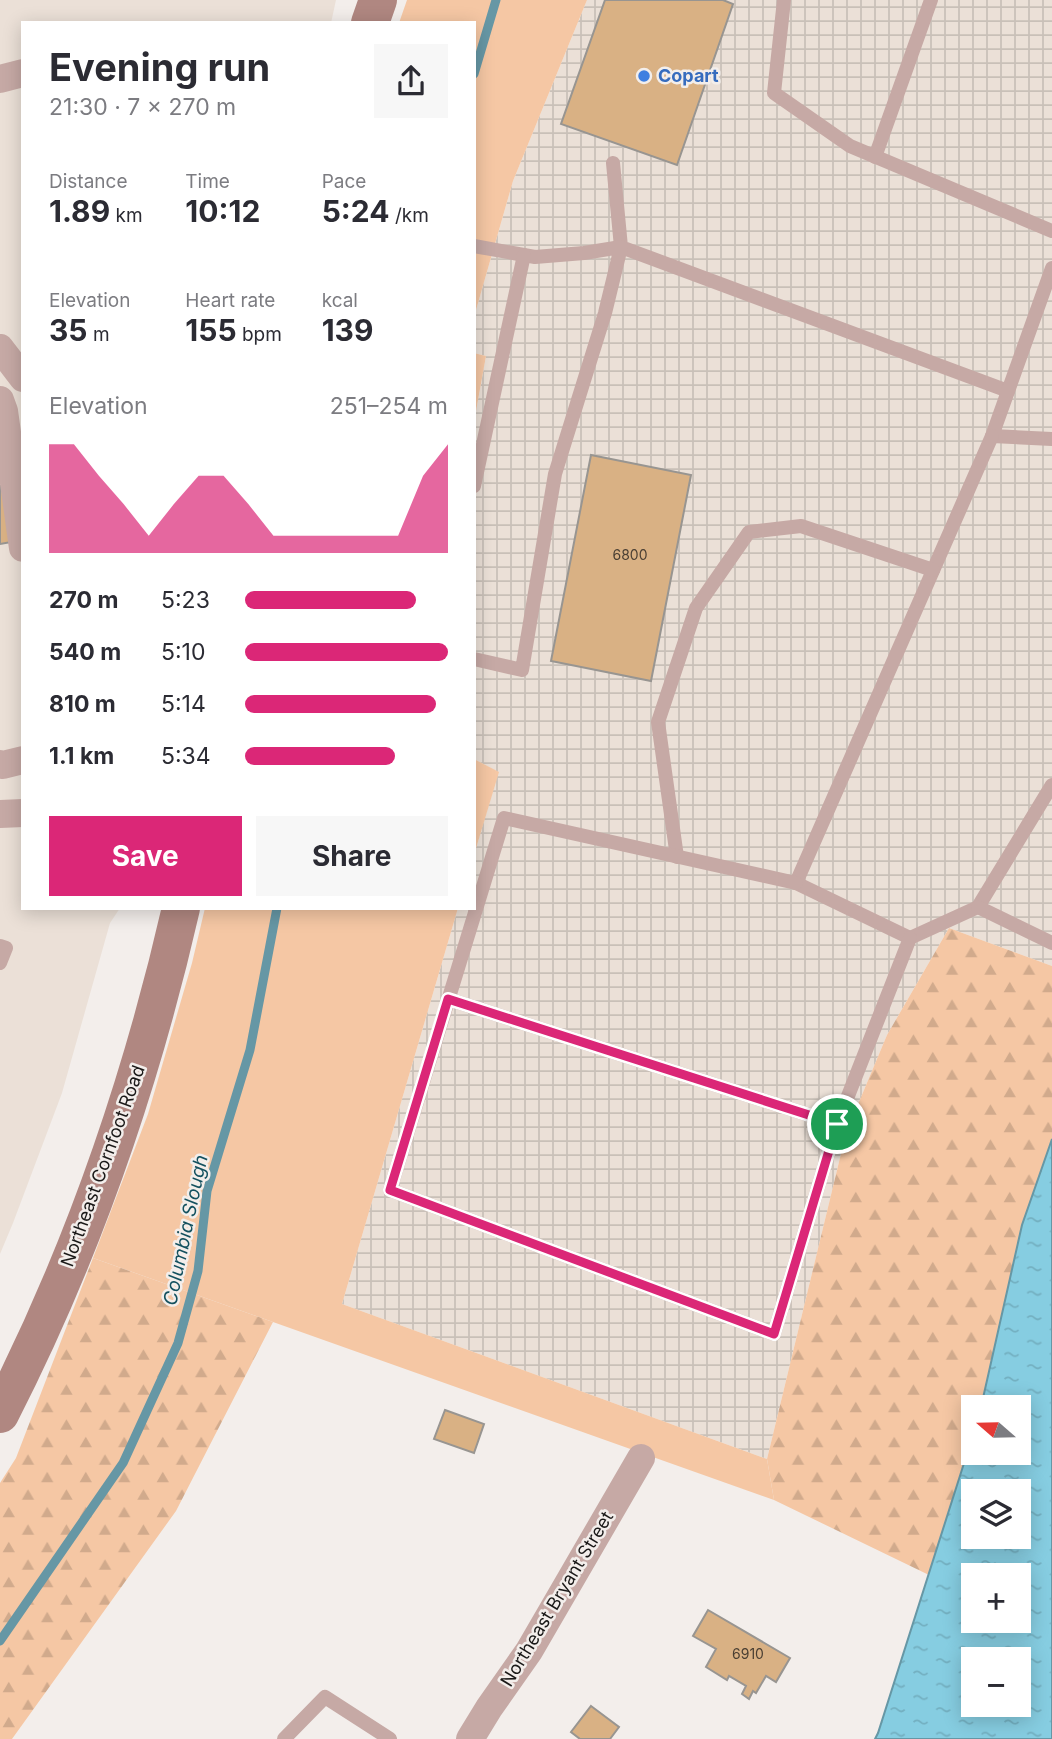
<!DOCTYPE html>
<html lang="en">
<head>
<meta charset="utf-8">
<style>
  :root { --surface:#fff; --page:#f7f7f7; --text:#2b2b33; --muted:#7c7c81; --accent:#db2777 }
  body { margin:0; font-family:Inter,sans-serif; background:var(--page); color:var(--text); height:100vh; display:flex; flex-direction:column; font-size:26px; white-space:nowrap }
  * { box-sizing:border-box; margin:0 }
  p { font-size:23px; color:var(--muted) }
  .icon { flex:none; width:38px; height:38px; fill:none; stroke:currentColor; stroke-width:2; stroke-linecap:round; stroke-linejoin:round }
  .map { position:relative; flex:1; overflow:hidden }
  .panel { position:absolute; left:21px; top:21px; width:455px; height:889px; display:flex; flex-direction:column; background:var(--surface); border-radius:0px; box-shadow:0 4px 18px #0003 }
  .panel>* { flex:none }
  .needle { width:46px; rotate:290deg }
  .tools { position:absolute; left:961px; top:1395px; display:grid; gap:14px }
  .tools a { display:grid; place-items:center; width:70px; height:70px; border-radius:0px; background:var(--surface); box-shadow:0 4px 18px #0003; font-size:35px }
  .pin { position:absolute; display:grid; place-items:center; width:60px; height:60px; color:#fff; margin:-30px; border:4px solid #fff; border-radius:50%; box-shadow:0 2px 7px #0007 }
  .round { display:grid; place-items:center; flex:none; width:74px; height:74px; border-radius:0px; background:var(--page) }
  .head { display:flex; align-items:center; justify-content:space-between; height:119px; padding:0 28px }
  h1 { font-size:38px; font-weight:700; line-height:52px }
  .metrics { display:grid; grid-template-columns:repeat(3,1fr); gap:10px; height:119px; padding:7px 28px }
  .metrics div { display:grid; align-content:center }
  .metrics b { font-size:30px; font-weight:700 }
  .metrics small { font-size:19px; font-weight:400 }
  .metrics p { font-size:19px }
  .chart { height:196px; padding:14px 28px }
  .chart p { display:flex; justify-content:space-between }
  .chart svg { width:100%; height:126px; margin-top:7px; fill:var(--accent); opacity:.7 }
  .primary-button { display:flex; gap:14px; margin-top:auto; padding:14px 28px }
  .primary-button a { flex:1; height:80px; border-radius:0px; background:var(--accent); color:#fff; font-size:28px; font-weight:700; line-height:80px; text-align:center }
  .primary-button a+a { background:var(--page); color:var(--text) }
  ul { padding:0 28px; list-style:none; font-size:23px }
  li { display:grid; grid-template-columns:112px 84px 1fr; align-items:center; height:52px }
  li i { height:18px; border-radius:9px; background:var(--accent) }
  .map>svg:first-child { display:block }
  .built { fill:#ebe0d7 }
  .industrial { fill:url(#industrial-grid) }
  .green { fill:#f5c7a4 }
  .forest { fill:url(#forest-firs) }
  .water { fill:url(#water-ripples); stroke:#6697a5; stroke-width:2; fill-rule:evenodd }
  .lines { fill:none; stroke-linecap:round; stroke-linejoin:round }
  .stream { stroke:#6697a5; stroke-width:9 }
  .building { fill:#d9b184; stroke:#989591; stroke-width:2 }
  .lane { stroke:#c6a9a5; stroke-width:14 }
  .street { stroke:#c6a9a5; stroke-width:28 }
  .secondary { stroke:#b08781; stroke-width:38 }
  .route-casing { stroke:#fff; stroke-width:14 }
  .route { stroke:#db2777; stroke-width:9 }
  .shop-dot { fill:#3f7fe0; stroke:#f3eeeb; stroke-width:2.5 }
  .labels { text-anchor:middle; stroke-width:5; stroke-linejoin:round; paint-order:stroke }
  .number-label { font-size:14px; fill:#4a3f33 }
  .shop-label { font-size:18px; font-weight:bold; fill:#366cbe; stroke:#f3eeeb; text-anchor:start }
  .street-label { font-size:18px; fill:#1a1918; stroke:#f3eeeb }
  .water-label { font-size:19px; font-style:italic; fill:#14515f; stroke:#f3eeeb }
</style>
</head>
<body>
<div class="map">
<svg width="1052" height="1739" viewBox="0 0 1052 1739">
  <defs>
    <pattern id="industrial-grid" width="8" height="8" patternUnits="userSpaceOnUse" patternTransform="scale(1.75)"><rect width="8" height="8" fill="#ebe0d7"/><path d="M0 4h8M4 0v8" fill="none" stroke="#c9c0b8"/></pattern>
    <pattern id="forest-firs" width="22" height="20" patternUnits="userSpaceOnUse" patternTransform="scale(1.75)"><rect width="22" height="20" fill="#f5c7a4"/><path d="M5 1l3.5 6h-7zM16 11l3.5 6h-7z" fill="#d1aa8c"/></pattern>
    <pattern id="water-ripples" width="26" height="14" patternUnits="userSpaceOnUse" patternTransform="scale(1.75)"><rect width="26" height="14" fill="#86cde1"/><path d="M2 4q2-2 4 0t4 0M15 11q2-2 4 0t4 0" fill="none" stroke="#73afc0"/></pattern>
  </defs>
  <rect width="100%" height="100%" fill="#f3eeeb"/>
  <polygon class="built" points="0,0 336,0 331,23 23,23 23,908 120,908 110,923 62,1093 13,1223 0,1254"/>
  <polygon class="industrial" points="587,0 1052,0 1052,966 949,928 887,1035 846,1133 767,1459 342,1304 458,908 474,908 474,855 498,772 474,759 474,422 486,356 474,353 474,317 513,181"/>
  <g class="green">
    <polygon points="407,0 587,0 513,181 474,317 474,23 399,23"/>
    <polygon points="474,353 486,356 474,422"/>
    <polygon points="474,759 499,772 474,855"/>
    <polygon points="205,908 458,908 342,1304 767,1459 774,1500 93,1258 148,1114 192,963"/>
  </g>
  <g class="forest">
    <polygon points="949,928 1052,966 1052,1139 1022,1225 981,1407 973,1407 973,1435 929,1575 774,1500 767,1459 846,1133 887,1035"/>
    <polygon points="93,1258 273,1322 176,1511 12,1739 0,1739 0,1483 16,1458"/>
  </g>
  <path class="water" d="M1052 1139V1739H875L878 1733 973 1435V1452H1018V1407H981L1022 1225ZM973 1491H1018V1536H973ZM973 1575H1018V1620H973ZM973 1659H1018V1704H973Z"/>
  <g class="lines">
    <g class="stream">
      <polyline points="474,74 496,0"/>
      <polyline points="0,1641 123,1463 178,1343 198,1271 207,1191 250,1050 277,908"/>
    </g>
  </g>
  <g class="building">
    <polygon points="605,0 723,0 733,4 677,165 561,124"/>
    <polygon points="591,455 691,475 651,681 551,661"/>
    <polygon points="23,482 23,540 0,544 0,486"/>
    <polygon points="445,1410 484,1424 474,1453 434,1439"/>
    <polygon points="708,1610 790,1658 776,1682 766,1676 756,1693 753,1691 749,1699 742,1694 746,1686 729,1676 727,1680 706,1667 716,1649 693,1636"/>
    <polygon points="591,1706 619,1727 610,1739 580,1739 571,1732"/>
  </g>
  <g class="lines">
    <g class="lane">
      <polyline points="784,0 774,93 850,146 1052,231"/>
      <polyline points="875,157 931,0"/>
      <polyline points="613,163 621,247 1008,391"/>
      <polyline points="474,246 535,257 584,253 621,247 605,313 555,474 522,670 474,659"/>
      <polyline points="1052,268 992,436 1052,439"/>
      <polyline points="992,436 796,883 910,938 978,907 1052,785"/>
      <polyline points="474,486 524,255"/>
      <polyline points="677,857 658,722 696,608 749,532 801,526 933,570"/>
      <polyline points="796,883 504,818 390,1190 774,1334 837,1124 910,938"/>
      <polyline points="978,907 1052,943"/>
      <polyline points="0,946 6,948 0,963"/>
      <polyline points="448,999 837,1124"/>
      <polyline points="284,1739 325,1697 390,1739"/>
    </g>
    <g class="street">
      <polyline points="0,79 23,73"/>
      <polyline points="0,348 23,378"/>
      <polyline points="0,400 4,411 23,548"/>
      <polyline points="0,764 3,765 23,760"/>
      <polyline points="0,814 23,813"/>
      <polyline points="470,1739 489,1708 529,1651 641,1458"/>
    </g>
    <g class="secondary">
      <polyline points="370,23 378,0"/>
      <path d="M0 1414C82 1254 141 1083 181 908"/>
    </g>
  </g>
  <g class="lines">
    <defs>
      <polygon id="route" points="448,999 837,1124 774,1334 390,1190"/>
    </defs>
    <use href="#route" class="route-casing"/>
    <use href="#route" class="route"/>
  </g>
  <circle class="shop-dot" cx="644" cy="76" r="7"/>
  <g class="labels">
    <g class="number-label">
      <text x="630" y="560">6800</text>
      <text x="748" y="1659">6910</text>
    </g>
    <g class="shop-label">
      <text x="658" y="82">Copart</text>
    </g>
    <g class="street-label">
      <text transform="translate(103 1166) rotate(-70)" y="6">Northeast Cornfoot Road</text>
      <text transform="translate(557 1599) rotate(-59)" y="6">Northeast Bryant Street</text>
    </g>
    <g class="water-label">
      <text transform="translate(185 1230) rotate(-78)" y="7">Columbia Slough</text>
    </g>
  </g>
</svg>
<div class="tools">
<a><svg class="needle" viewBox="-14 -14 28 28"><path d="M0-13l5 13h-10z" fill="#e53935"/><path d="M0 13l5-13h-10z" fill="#7c7c81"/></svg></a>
<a><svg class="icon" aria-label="layers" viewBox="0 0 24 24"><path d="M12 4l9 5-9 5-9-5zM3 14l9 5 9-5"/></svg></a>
<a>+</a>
<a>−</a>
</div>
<div class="pin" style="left:837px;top:1124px;background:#1e9e55"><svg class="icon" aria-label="arrive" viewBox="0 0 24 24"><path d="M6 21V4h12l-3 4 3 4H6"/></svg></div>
<section class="panel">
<div class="head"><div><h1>Evening run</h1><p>21:30 · 7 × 270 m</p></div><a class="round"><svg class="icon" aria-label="share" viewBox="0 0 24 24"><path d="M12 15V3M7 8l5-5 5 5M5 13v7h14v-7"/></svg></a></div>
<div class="metrics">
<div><p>Distance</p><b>1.89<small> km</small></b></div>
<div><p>Time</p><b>10:12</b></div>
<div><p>Pace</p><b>5:24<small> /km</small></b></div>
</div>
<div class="metrics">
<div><p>Elevation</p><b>35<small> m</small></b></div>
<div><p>Heart rate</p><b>155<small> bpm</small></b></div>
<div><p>kcal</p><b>139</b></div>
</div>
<div class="chart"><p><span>Elevation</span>251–254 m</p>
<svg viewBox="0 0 160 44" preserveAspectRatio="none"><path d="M0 44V6L10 6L20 17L30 27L40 38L50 27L60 17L70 17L80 27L90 38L100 38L110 38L120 38L130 38L140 38L150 17L160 6V44z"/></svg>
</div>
<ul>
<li><b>270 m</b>5:23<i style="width:84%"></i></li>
<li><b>540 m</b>5:10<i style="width:100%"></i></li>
<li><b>810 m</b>5:14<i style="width:94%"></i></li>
<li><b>1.1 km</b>5:34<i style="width:74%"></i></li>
</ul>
<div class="primary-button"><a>Save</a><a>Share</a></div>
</section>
</div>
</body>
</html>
